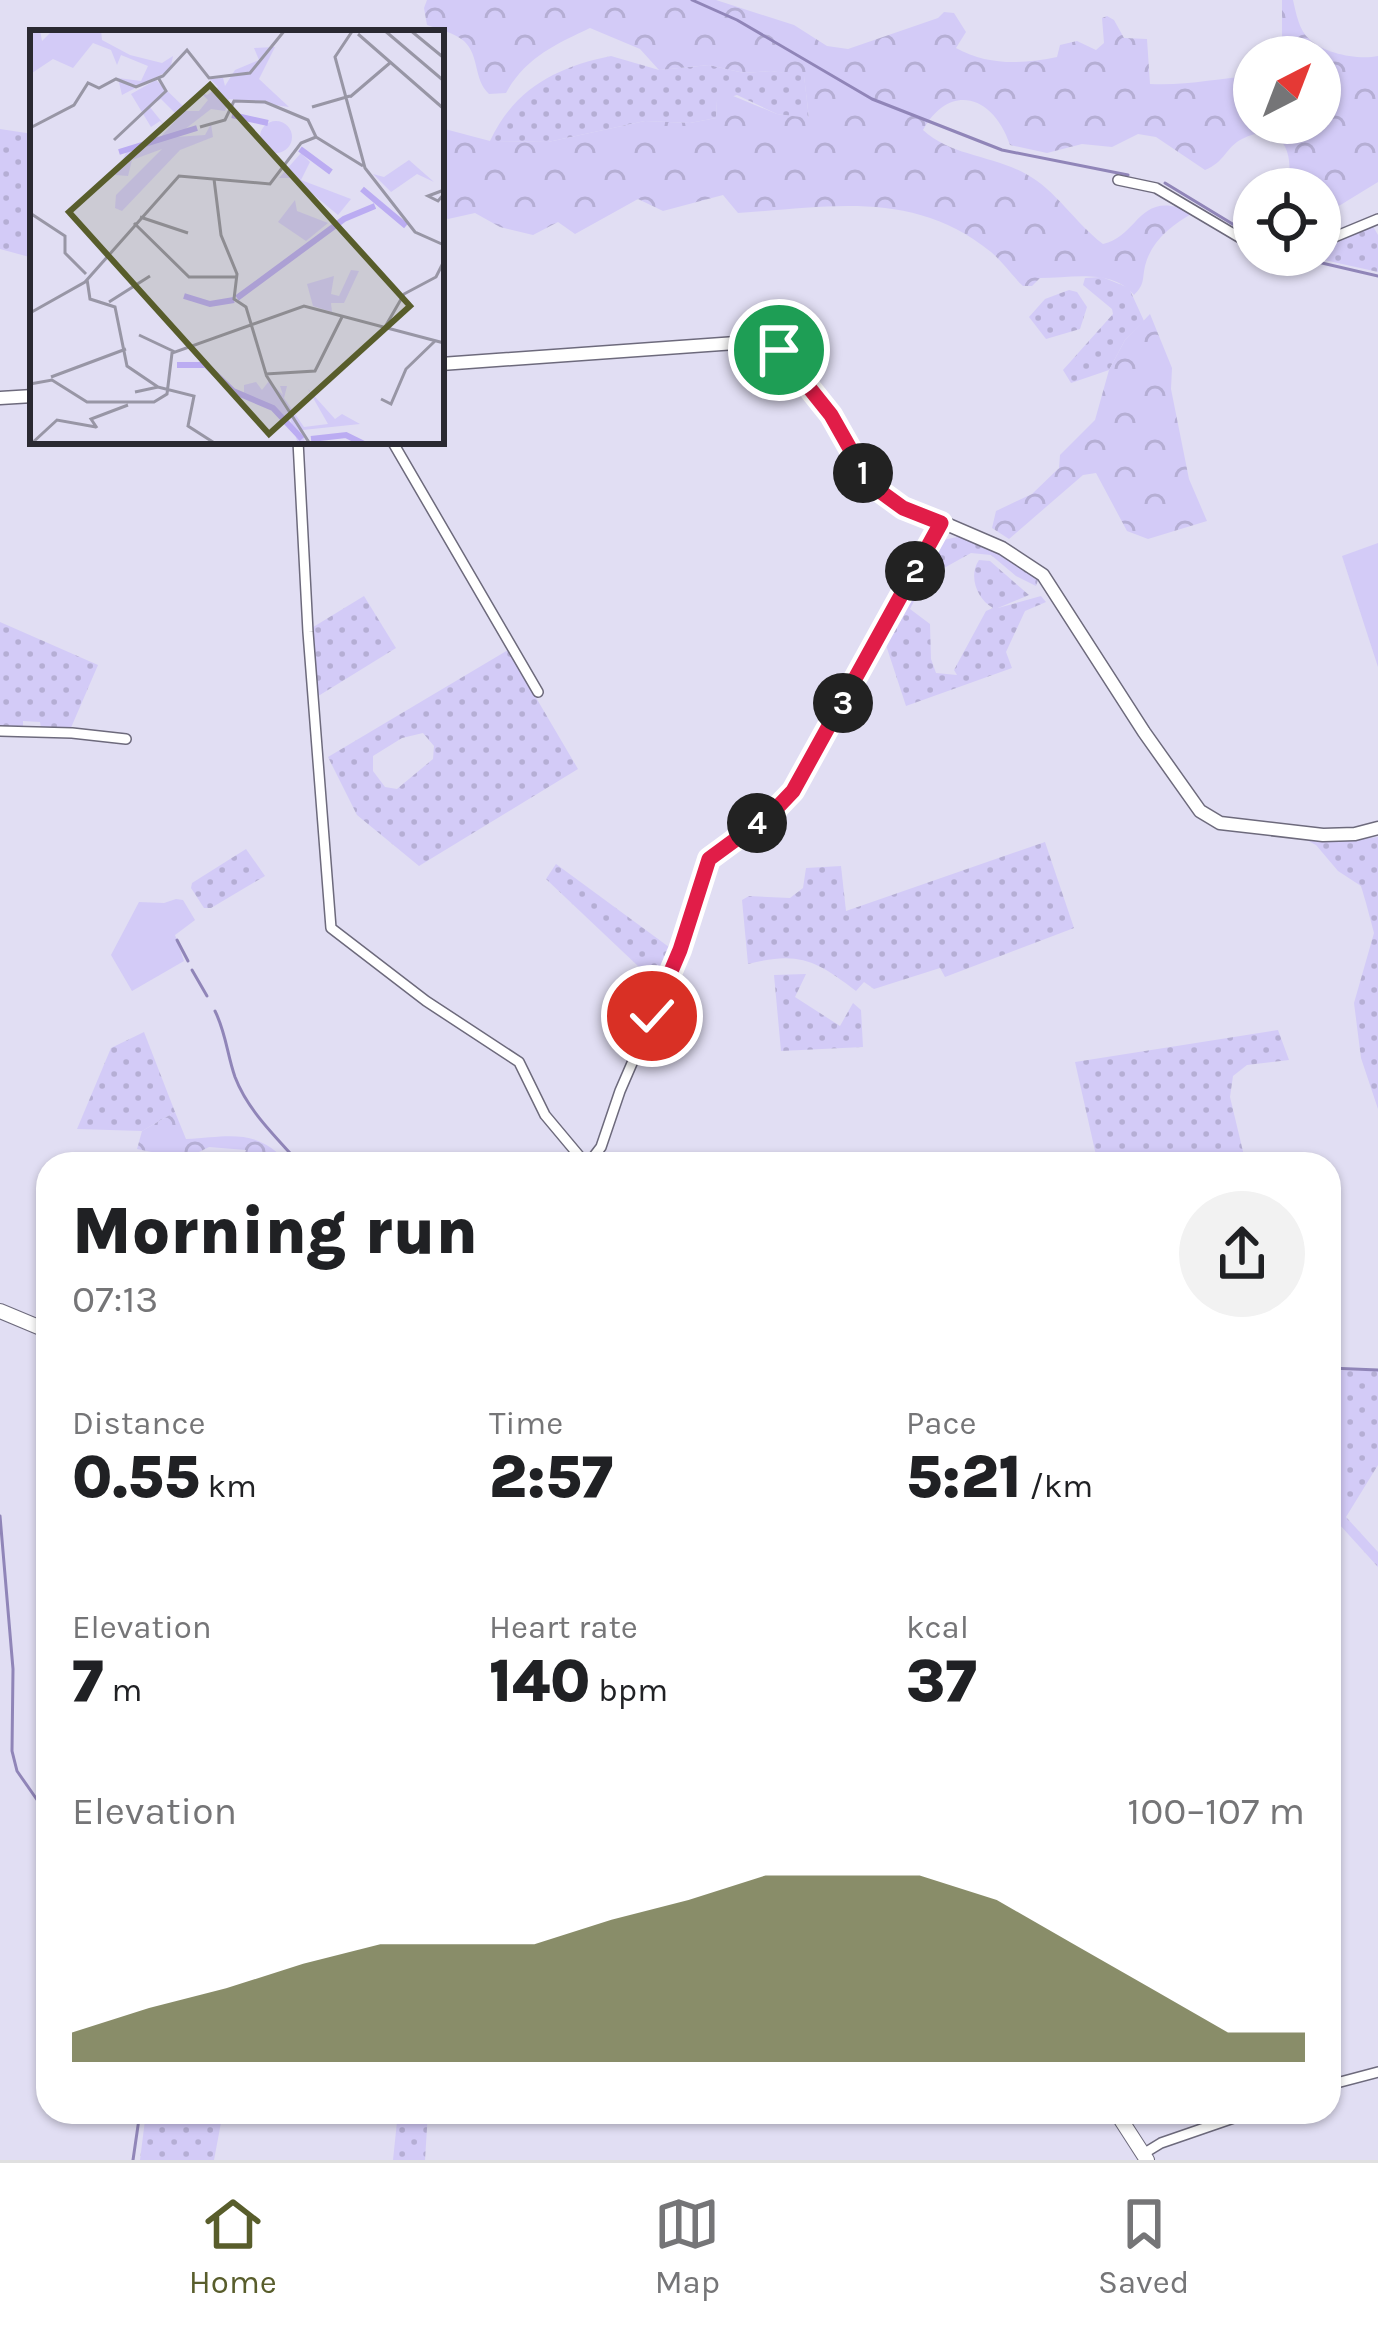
<!DOCTYPE html>
<html lang="en">
<head>
<meta charset="utf-8">
<style>
  :root { --surface:#fff; --page:#f2f2f2; --text:#202124; --muted:#757577; --line:#e0e0e0; --accent:#585d2b }
  body { margin:0; font-family:Karla,sans-serif; background:var(--page); color:var(--text); height:100vh; display:flex; flex-direction:column; font-size:45px; white-space:nowrap }
  * { box-sizing:border-box; margin:0 }
  p { font-size:39px; color:var(--muted) }
  .icon { flex:none; width:66px; height:66px; fill:none; stroke:currentColor; stroke-width:2; stroke-linecap:round; stroke-linejoin:round }
  .map { position:relative; flex:1; overflow:hidden }
  .panel { position:absolute; left:36px; top:1152px; width:1305px; height:972px; display:flex; flex-direction:column; background:var(--surface); border-radius:36px; box-shadow:0 3px 9px #0004 }
  .panel>* { flex:none }
  .needle { width:78px; rotate:42deg }
  .buttons { position:absolute; left:1233px; top:36px; display:grid; gap:24px }
  .buttons a { display:grid; place-items:center; width:108px; height:108px; border-radius:50%; background:var(--surface); box-shadow:0 3px 9px #0004; font-size:60px }
  .pin { position:absolute; display:grid; place-items:center; width:102px; height:102px; color:#fff; margin:-51px; border:6px solid #fff; border-radius:50%; box-shadow:0 3px 12px #0007 }
  .km { position:absolute; width:60px; height:60px; margin:-30px; border-radius:50%; background:#222; color:#fff; font-size:33px; line-height:60px; text-align:center }
  .round { display:grid; place-items:center; flex:none; width:126px; height:126px; border-radius:63px; background:var(--page) }
  .summary { display:flex; align-items:center; justify-content:space-between; height:204px; padding:0 36px }
  h1 { font-size:66px; font-weight:800; line-height:90px }
  .figures { display:grid; grid-template-columns:repeat(3,1fr); gap:18px; height:204px; padding:12px 36px }
  .figures div { display:grid; align-content:center }
  .figures b { font-size:60px; font-weight:800 }
  .figures small { font-size:33px; font-weight:400 }
  .figures p { font-size:33px }
  .chart { height:336px; padding:24px 36px }
  .chart p { display:flex; justify-content:space-between }
  .chart svg { width:100%; height:216px; margin-top:12px; fill:var(--accent); opacity:.7 }
  .tab-bar { display:flex; justify-content:space-around; align-items:center; height:168px; border-top:3px solid var(--line); background:var(--surface); font-size:33px; color:var(--muted) }
  .tab-bar a { display:grid; justify-items:center; gap:6px }
  .tab-bar .active { color:var(--accent) }
  .map>svg:first-child { display:block }
  .grass { fill:url(#grass-dots); fill-rule:evenodd }
  .forest { fill:url(#forest-crowns) }
  .green { fill:#d3cbf7 }
  .lines { fill:none; stroke-linecap:round; stroke-linejoin:round }
  .stream { stroke:#9085b8; stroke-width:3 }
  .minor-casing { stroke:#6d6a7c; stroke-width:12 }
  .tertiary-casing { stroke:#6d6a7c; stroke-width:15 }
  .secondary-casing { stroke:#6d6a7c; stroke-width:16 }
  .minor { stroke:#fff; stroke-width:9 }
  .tertiary { stroke:#fff; stroke-width:12 }
  .secondary { stroke:#fff; stroke-width:14 }
  .route-casing { stroke:#fff; stroke-width:24 }
  .route { stroke:#e11d48; stroke-width:15 }
  .inset-river { fill:none; stroke:#bbacf2; stroke-width:6 }
  .inset-road { fill:none; stroke:#9896a5; stroke-width:3 }
  .view { fill:#585d2b; fill-opacity:0.15; stroke:#585d2b; stroke-width:6 }
  .inset-edge { fill:none; stroke:#2a2931; stroke-width:6 }
</style>
</head>
<body>
<div class="map">
<svg width="1378" height="2160" viewBox="0 0 1378 2160">
  <defs>
    <pattern id="grass-dots" width="8" height="8" patternUnits="userSpaceOnUse" patternTransform="scale(3)"><rect width="8" height="8" fill="#d3cbf7"/><path d="M2 2h.1M6 6h.1" fill="none" stroke="#b5aed4" stroke-width="1.8" stroke-linecap="round"/></pattern>
    <pattern id="forest-crowns" width="20" height="18" patternUnits="userSpaceOnUse" patternTransform="scale(3)"><rect width="20" height="18" fill="#d3cbf7"/><path d="M2 6a3 3 0 1 1 6 0M12 15a3 3 0 1 1 6 0" fill="none" stroke="#b5aed4"/></pattern>
  </defs>
  <rect width="100%" height="100%" fill="#e1def3"/>
  <g class="grass">
    <path d="M611 56 659 70 709 65 744 73 771 71 804 75 809 119 777 114 737 95 717 101 716 118 690 123 645 121 548 142 490 141C515 88 557 67 611 56Z"/>
    <polygon points="0,129 33,134 33,258 0,249"/>
    <polygon points="1370,221 1378,235 1378,272 1302,255 1320,255 1320,240"/>
    <polygon points="1102,277 1129,288 1144,321 1125,340 1109,370 1071,383 1063,370 1113,314 1112,309 1083,285 1085,278"/>
    <polygon points="1069,290 1077,292 1087,307 1080,329 1046,339 1029,317 1045,299"/>
    <path d="M962 536 1003 553 1038 580 1036 586 1016 576 991 555 971 553 926 578 910 609 930 624 931 659 936 673 957 675 954 670 986 611 993 608C977 599 968 576 979 560L990 561 1029 595 998 608 1041 596 1046 602 1025 611 1006 652 1012 668 906 706 884 639 936 549 943 540Z"/>
    <polygon points="364,596 396,648 315,698 310,629"/>
    <polygon points="0,622 98,665 70,730 41,728 40,722 23,721 23,727 0,727"/>
    <path d="M508 650 578 769 419 866 357 815 328 757ZM423 733 434 746 433 759 397 789 385 787 373 771V756L402 738Z"/>
    <polygon points="1295,834 1331,842 1378,837 1378,1109 1361,1058 1354,1003 1374,933 1366,903 1361,886 1338,871 1316,845"/>
    <path d="M1045 842 1074 928 945 977 940 968 874 989 864 982 856 991C816 960 798 951 748 964L742 900 749 896 790 898 803 888 806 868 841 866 846 911Z"/>
    <polygon points="246,849 265,876 211,908 204,908 191,888 192,883"/>
    <polygon points="556,864 673,950 658,985 546,879"/>
    <polygon points="806,974 795,997 840,1026 853,1003 861,1010 863,1047 781,1051 774,975"/>
    <polygon points="1278,1030 1289,1060 1247,1065 1233,1076 1230,1097 1246,1164 1098,1164 1075,1062"/>
    <polygon points="144,1032 175,1112 142,1131 77,1129 111,1048"/>
    <polygon points="1332,1370 1378,1371 1378,1465 1346,1517 1378,1552 1378,1567 1329,1513"/>
    <polygon points="146,2112 223,2112 214,2160 140,2160"/>
    <polygon points="398,2112 428,2112 425,2160 393,2160"/>
  </g>
  <g class="forest">
    <path d="M427 0H716L794 25 827 46 848 49 938 18 944 12 954 13 966 32 956 48C988 66 1024 64 1057 57L1060 45 1077 41 1096 50 1104 43 1102 18 1107 16 1114 20 1124 38 1147 39 1150 84C1186 86 1218 78 1254 76V123H1320V57H1290L1282 45V0H1293C1296 13 1299 30 1309 39 1325 54 1358 60 1378 56V182L1329 212 1320 202V189L1287 186C1296 153 1281 119 1242 139 1226 147 1225 162 1205 170L1156 137 1138 134 1112 147 1082 144 1047 153 1010 145C994 96 950 81 923 130 951 156 992 155 1026 174 1056 190 1075 223 1103 244 1140 236 1138 187 1193 213 1172 225 1151 241 1145 266 1142 280 1145 284 1134 295 1112 268 1071 278 1040 278L1032 286H1023C1012 276 1003 262 991 252 914 189 829 207 738 213L723 195 663 211 638 199 575 234 558 222 533 235 500 227 475 213 448 219 441 215V128L490 141 548 142 645 121 690 123 716 118 717 101 726 93 777 114 809 118 804 76 771 71 744 73 709 65 659 70 640 49 590 28C556 44 525 58 506 93L489 94C473 79 480 56 464 41 455 33 438 29 427 25L424 8Z"/>
    <polygon points="1150,314 1172,368 1171,389 1189,479 1207,521 1148,539 1127,531 1096,473 1083,475 1009,539 992,528 996,511 1032,494 1059,468 1060,455 1095,420 1109,370 1125,340"/>
    <path d="M175 1112 186 1139C230 1137 256 1127 289 1164H241L246 1150 209 1147 193 1155 176 1157 137 1149 142 1131Z"/>
  </g>
  <g class="green">
    <polygon points="1378,543 1378,667 1342,556"/>
    <polygon points="176,899 183,900 195,920 175,935 184,961 132,991 111,955 139,902 164,903"/>
  </g>
  <g class="lines">
    <g class="stream">
      <polyline points="692,0 737,20 872,99 1002,150 1128,175"/>
      <polyline points="1165,183 1254,237"/>
      <polyline points="1296,257 1378,276"/>
      <polyline points="177,940 188,961"/>
      <polyline points="192,970 207,996"/>
      <path d="M215 1011C226 1033 227 1054 235 1077 248 1111 276 1137 300 1164"/>
      <polyline points="1329,1368 1378,1370"/>
      <polyline points="0,1516 13,1669 12,1751 17,1771 40,1804 48,1831"/>
      <polyline points="133,2160 140,2112"/>
    </g>
    <defs>
      <g id="minor">
        <polyline points="1118,180 1156,188 1254,246"/>
        <polyline points="1320,243 1378,219"/>
        <polyline points="1271,255 1284,262 1292,255"/>
        <polyline points="298,441 308,632 331,928 426,1001 519,1062 545,1115 586,1164"/>
        <polyline points="392,441 538,692"/>
        <polyline points="0,731 72,733 126,739"/>
        <polyline points="588,1164 601,1147 620,1091 681,950 709,859 773,812 793,791 941,523"/>
        <polyline points="1329,2085 1378,2072"/>
        <polyline points="1143,2154 1161,2143 1251,2112"/>
      </g>
      <g id="tertiary">
        <polyline points="441,364 764,341 792,364 831,415 870,484 886,498 1002,548 1043,575 1144,732 1200,811 1220,823 1323,835 1355,834 1378,828"/>
        <polyline points="0,398 33,396"/>
      </g>
      <g id="secondary">
        <polyline points="0,1311 48,1331"/>
        <polyline points="1116,2112 1147,2160"/>
      </g>
    </defs>
    <use href="#minor" class="minor-casing"/>
    <use href="#tertiary" class="tertiary-casing"/>
    <use href="#secondary" class="secondary-casing"/>
    <use href="#minor" class="minor"/>
    <use href="#tertiary" class="tertiary"/>
    <use href="#secondary" class="secondary"/>
  </g>
  <g class="lines">
    <defs>
      <polyline id="route" points="652,1016 680,950 709,859 773,812 793,791 941,523 903,508 870,484 831,415 779,350"/>
    </defs>
    <use href="#route" class="route-casing"/>
    <use href="#route" class="route"/>
  </g>
  <g transform="translate(30 30)">
    <rect width="414" height="414" fill="#e1def3"/>
    <path d="M126 50 154 77 146 84 131 69 119 76 136 97 130 91 121 97 101 64ZM271 123 280 132 271 150 321 169 308 185 263 148H249ZM265 170 267 181 298 193 276 211 248 192ZM321 240 329 241 314 273H301L302 282 283 276 277 254 304 246 301 264 309 266ZM239 351 253 365 250 356H257L254 368 274 397 298 394 278 359 305 389 312 384 330 394 273 400 275 414H268L259 385 254 392 243 377 214 365V355L226 352 232 360Z" fill="#d3cbf7"/>
    <path d="M0 0H10L12 11 23 0H71L72 10 100 25 132 33 143 26 140 40 92 65 88 48 111 51 118 36 91 25 87 35 81 20 63 13 43 38 23 29 2 43ZM245 17 229 49 259 77 199 69 195 81 181 79 145 107 175 105 181 94 183 107 150 120 92 181 85 178 86 165 132 119 102 130 98 146 85 145 99 117 128 110 154 81H169L178 70 168 60 177 65 188 57 180 49 193 48 195 56 205 40 229 30 224 18Z" fill="#d3cbf7"/>
    <path d="M230 107a16 16 0 1 1 32 0a16 16 0 1 1-32 0ZM379 130 404 152 387 144 361 162 343 144 354 147Z" fill="#d3cbf7"/>
    <path class="inset-river" d="M202 85 238 93M270 119 301 142M89 122 167 98M332 159 376 196M154 266 180 274 204 270M207 268 314 189 345 176M147 335H176L203 361 243 378 272 409M281 409 316 405 334 414"/>
    <path class="inset-road" d="M323 0 305 27 335 138 385 202 414 215M354 0 414 51M380 0 414 28M328 4 414 79M320 67 361 32M282 77 320 66M170 97 195 90 204 71 235 72 278 90 286 107 333 136M0 98 44 75 58 53 69 58 86 49 106 57 133 46 157 20 179 48 220 43 255 0M84 110 136 61 129 49M184 149 191 205 207 244 204 269 216 277 236 344 285 341 312 287M414 160 398 166 408 171 414 164M0 183 35 206V223L56 244M110 187 158 203M104 193 159 247H207M57 249 60 269 85 277 97 336 128 357M79 272 120 246M0 283 55 252 149 146 240 154 271 113 286 107M355 297 374 264 406 247 414 231M109 305 145 322M236 345 280 414M21 347 96 319M0 354 22 350 57 372H124L137 364 142 323 274 276 414 313M105 362 128 357 164 366 158 396 186 414M351 369 361 374 376 339 405 311M67 398 61 389 98 375M1 414 27 390 66 397M105 414H144"/>
    <path class="view" d="M180 55 380 276 239 404 39 182Z"/>
    <rect width="414" height="414" class="inset-edge"/>
  </g>
</svg>
<div class="buttons">
<a><svg class="needle" viewBox="-14 -14 28 28"><path d="M0-13l5 13h-10z" fill="#e53935"/><path d="M0 13l5-13h-10z" fill="#757577"/></svg></a>
<a><svg class="icon" aria-label="locate" viewBox="0 0 24 24"><circle cx="12" cy="12" r="6"/><path d="M12 2v4M12 18v4M2 12h4M18 12h4"/></svg></a>
</div>
<div class="pin" style="left:779px;top:350px;background:#1e9e55"><svg class="icon" aria-label="arrive" viewBox="0 0 24 24"><path d="M6 21V4h12l-3 4 3 4H6"/></svg></div>
<div class="pin" style="left:652px;top:1016px;background:#d93025"><svg class="icon" aria-label="check" viewBox="0 0 24 24"><path d="M5 12l5 5 9-10"/></svg></div>
<b class="km" style="left:863px;top:473px">1</b>
<b class="km" style="left:915px;top:571px">2</b>
<b class="km" style="left:843px;top:703px">3</b>
<b class="km" style="left:757px;top:823px">4</b>
<section class="panel">
<div class="summary"><div><h1>Morning run</h1><p>07:13</p></div><a class="round"><svg class="icon" aria-label="share" viewBox="0 0 24 24"><path d="M12 15V3M7 8l5-5 5 5M5 13v7h14v-7"/></svg></a></div>
<div class="figures">
<div><p>Distance</p><b>0.55<small> km</small></b></div>
<div><p>Time</p><b>2:57</b></div>
<div><p>Pace</p><b>5:21<small> /km</small></b></div>
</div>
<div class="figures">
<div><p>Elevation</p><b>7<small> m</small></b></div>
<div><p>Heart rate</p><b>140<small> bpm</small></b></div>
<div><p>kcal</p><b>37</b></div>
</div>
<div class="chart"><p><span>Elevation</span>100–107 m</p>
<svg viewBox="0 0 160 44" preserveAspectRatio="none"><path d="M0 44V38L10 33L20 29L30 24L40 20L50 20L60 20L70 15L80 11L90 6L100 6L110 6L120 11L130 20L140 29L150 38L160 38V44z"/></svg>
</div>
</section>
</div>
<nav class="tab-bar">
<a class="active"><svg class="icon" aria-label="home" viewBox="0 0 24 24"><path d="M3 11l9-7 9 7M6 9v11h12V9"/></svg>Home</a>
<a><svg class="icon" aria-label="map" viewBox="0 0 24 24"><path d="M3 6l6-2 6 2 6-2v14l-6 2-6-2-6 2zM9 4v14M15 6v14"/></svg>Map</a>
<a><svg class="icon" aria-label="saved" viewBox="0 0 24 24"><path d="M7 4h10v16l-5-4-5 4z"/></svg>Saved</a>
</nav>
</body>
</html>
